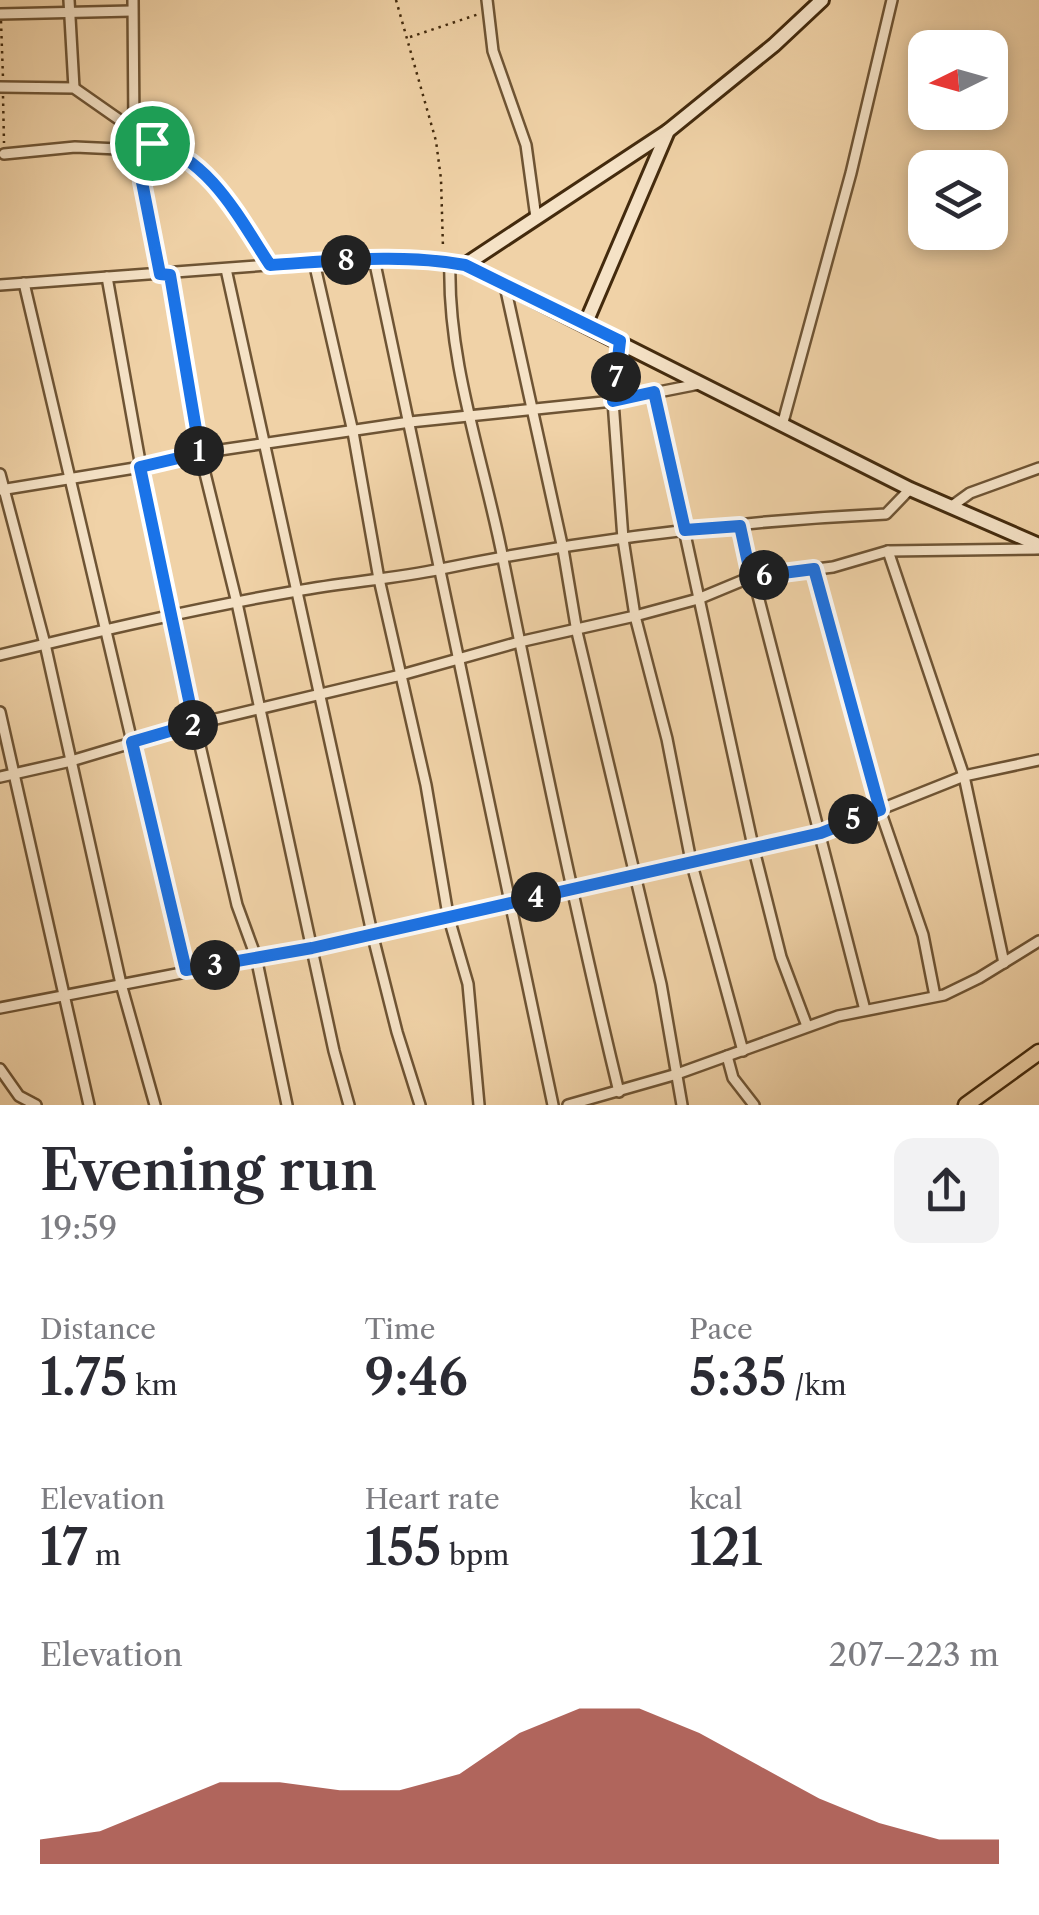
<!DOCTYPE html>
<html lang="en">
<head>
<meta charset="utf-8">
<style>
  :root { --surface:#fff; --page:#f2f2f3; --text:#2b2b33; --muted:#7c7c81; --accent:#8f2418 }
  body { margin:0; font-family:"Libre Caslon Text",serif; background:var(--page); color:var(--text); height:100vh; display:flex; flex-direction:column; font-size:38px; white-space:nowrap }
  * { box-sizing:border-box; margin:0 }
  p { font-size:32px; color:var(--muted) }
  .icon { flex:none; width:55px; height:55px; fill:none; stroke:currentColor; stroke-width:2; stroke-linecap:round; stroke-linejoin:round }
  .map { position:relative; height:1105px; overflow:hidden }
  .drawer { display:flex; flex-direction:column; background:var(--surface); flex:1 }
  .drawer>* { flex:none }
  .needle { width:65px; rotate:265deg }
  .buttons { position:absolute; left:908px; top:30px; display:grid; gap:20px }
  .buttons a { display:grid; place-items:center; width:100px; height:100px; border-radius:20px; background:var(--surface); box-shadow:0 5px 15px #0003; font-size:50px }
  .pin { position:absolute; display:grid; place-items:center; width:85px; height:85px; color:#fff; margin:-42px; border:5px solid #fff; border-radius:50%; box-shadow:0 2px 10px #0007 }
  .km { position:absolute; width:50px; height:50px; margin:-25px; border-radius:50%; background:#222; color:#fff; font-size:28px; line-height:50px; text-align:center }
  .round { display:grid; place-items:center; flex:none; width:105px; height:105px; border-radius:20px; background:var(--page) }
  .head { display:flex; align-items:center; justify-content:space-between; height:170px; padding:0 40px }
  h1 { font-size:55px; font-weight:600; line-height:75px }
  .metrics { display:grid; grid-template-columns:repeat(3,1fr); gap:15px; height:170px; padding:10px 40px }
  .metrics div { display:grid; align-content:center }
  .metrics b { font-size:50px; font-weight:600 }
  .metrics small { font-size:28px; font-weight:400 }
  .metrics p { font-size:28px }
  .chart { height:280px; padding:20px 40px }
  .chart p { display:flex; justify-content:space-between }
  .chart svg { width:100%; height:180px; margin-top:10px; fill:var(--accent); opacity:.7 }
  .map>svg:first-child { display:block }
  .lines { fill:none; stroke-linecap:round; stroke-linejoin:round }
  .street-casing { stroke:#6e5434; stroke-width:14 }
  .secondary-casing { stroke:#432a0d; stroke-width:18 }
  .primary-casing { stroke:#432a0d; stroke-width:19 }
  .path { stroke:#432a0d; stroke-width:2.5; stroke-dasharray:2.5 5; stroke-linecap:butt }
  .street { stroke:#f5e2c6; stroke-width:9 }
  .secondary { stroke:#f5e2c6; stroke-width:12 }
  .primary { stroke:#f0d2a7; stroke-width:14 }
  .route-casing { stroke:#fff; stroke-width:20 }
  .route { stroke:#1a73e8; stroke-width:12 }
</style>
</head>
<body>
<div class="map">
<svg width="1039" height="1105" viewBox="0 0 1039 1105">
  <rect width="100%" height="100%" fill="#f0d2a7"/>
  <filter id="stains"><feTurbulence type="fractalNoise" baseFrequency=".002" numOctaves="4"/><feColorMatrix values="0 0 0 0 .2 0 0 0 0 .09 0 0 0 0 .02 0 0 0 .5 -.17"/></filter>
  <radialGradient id="worn" r=".72"><stop offset=".6" stop-color="#630" stop-opacity="0"/><stop offset="1" stop-color="#630" stop-opacity=".3"/></radialGradient>
  <g class="lines">
    <defs>
      <g id="street">
        <polyline points="69,0 74,88"/>
        <path d="M133 0 134 130 140 150 152 143C210 159 239 218 270 265"/>
        <polyline points="487,0 493,51 526,145 536,218"/>
        <polyline points="0,14 132,11"/>
        <polyline points="0,87 74,88 134,130"/>
        <polyline points="4,154 75,147 140,150 142,182 160,274"/>
        <polyline points="374,259 553,1105"/>
        <polyline points="314,262 353,432 379,579 426,785 448,915 468,984 479,1105"/>
        <path d="M450 262C447 363 484 461 503 559 539 738 576 915 619 1092"/>
        <polyline points="226,269 372,933 397,1032 420,1105"/>
        <polyline points="170,275 200,453 237,603 334,1051 349,1105"/>
        <polyline points="107,277 141,467 195,724 237,905 256,957 287,1105"/>
        <polyline points="24,283 186,971"/>
        <polyline points="0,285 335,260 444,260 465,265"/>
        <polyline points="505,286 563,549 577,632 661,984 682,1105"/>
        <polyline points="620,341 613,401 623,539 635,616 667,739 691,861 743,1051"/>
        <polyline points="654,392 753,846 781,957 807,1026"/>
        <polyline points="783,422 851,173 892,0"/>
        <polyline points="0,474 45,644 121,984 155,1105"/>
        <polyline points="0,490 141,467 200,453 410,422 613,401 699,384"/>
        <polyline points="952,506 970,493 1039,468"/>
        <polyline points="740,526 865,1010"/>
        <polyline points="888,551 964,776 1004,963"/>
        <polyline points="814,569 880,810 923,935 935,996"/>
        <path d="M0 655C99 631 197 608 297 591 345 582 393 579 441 569 587 539 737 521 886 514L910 489"/>
        <polyline points="0,712 89,1105"/>
        <polyline points="0,777 71,761 195,724 401,675 519,642 635,616 698,599 751,577 833,567 888,551 1039,549"/>
        <polyline points="0,1008 311,948 821,833 964,776 1039,760"/>
        <polyline points="727,1056 733,1078 754,1105"/>
        <polyline points="0,1069 19,1096 36,1105"/>
        <polyline points="568,1105 677,1074 838,1016 944,995 979,978 1039,941"/>
      </g>
      <g id="secondary">
        <polyline points="668,131 465,265 910,489 1039,545"/>
        <polyline points="585,325 668,131 774,45 822,0"/>
      </g>
      <polyline id="primary" points="966,1105 1039,1052"/>
    </defs>
    <use href="#street" class="street-casing"/>
    <use href="#secondary" class="secondary-casing"/>
    <use href="#primary" class="primary-casing"/>
    <g class="path">
      <polyline points="396,0 436,141 441,179 443,248"/>
      <polyline points="1,21 3,78"/>
      <polyline points="410,37 479,14"/>
      <polyline points="3,96 4,143"/>
    </g>
    <use href="#street" class="street"/>
    <use href="#secondary" class="secondary"/>
    <use href="#primary" class="primary"/>
  </g>
  <g class="lines">
    <defs>
      <path id="route" d="M152 143C210 159 239 218 270 265 334 261 401 253 465 265L620 341 613 401 654 392 685 530 740 526 751 577 814 569 880 810 821 833 312 948 186 970 132 742 194 724 140 467 200 453 170 275 160 274 142 182 140 150Z"/>
    </defs>
    <use href="#route" class="route-casing"/>
    <use href="#route" class="route"/>
  </g>
  <rect width="100%" height="100%" filter="url(#stains)"/>
  <rect width="100%" height="100%" fill="url(#worn)"/>
</svg>
<div class="buttons">
<a><svg class="needle" viewBox="-14 -14 28 28"><path d="M0-13l5 13h-10z" fill="#e53935"/><path d="M0 13l5-13h-10z" fill="#7c7c81"/></svg></a>
<a><svg class="icon" aria-label="layers" viewBox="0 0 24 24"><path d="M12 4l9 5-9 5-9-5zM3 14l9 5 9-5"/></svg></a>
</div>
<div class="pin" style="left:152px;top:143px;background:#1e9e55"><svg class="icon" aria-label="arrive" viewBox="0 0 24 24"><path d="M6 21V4h12l-3 4 3 4H6"/></svg></div>
<b class="km" style="left:199px;top:451px">1</b>
<b class="km" style="left:193px;top:725px">2</b>
<b class="km" style="left:215px;top:965px">3</b>
<b class="km" style="left:536px;top:897px">4</b>
<b class="km" style="left:853px;top:819px">5</b>
<b class="km" style="left:764px;top:575px">6</b>
<b class="km" style="left:616px;top:377px">7</b>
<b class="km" style="left:346px;top:260px">8</b>
</div>
<section class="drawer">
<div class="head"><div><h1>Evening run</h1><p>19:59</p></div><a class="round"><svg class="icon" aria-label="share" viewBox="0 0 24 24"><path d="M12 15V3M7 8l5-5 5 5M5 13v7h14v-7"/></svg></a></div>
<div class="metrics">
<div><p>Distance</p><b>1.75<small> km</small></b></div>
<div><p>Time</p><b>9:46</b></div>
<div><p>Pace</p><b>5:35<small> /km</small></b></div>
</div>
<div class="metrics">
<div><p>Elevation</p><b>17<small> m</small></b></div>
<div><p>Heart rate</p><b>155<small> bpm</small></b></div>
<div><p>kcal</p><b>121</b></div>
</div>
<div class="chart"><p><span>Elevation</span>207–223 m</p>
<svg viewBox="0 0 160 44" preserveAspectRatio="none"><path d="M0 44V38L10 36L20 30L30 24L40 24L50 26L60 26L70 22L80 12L90 6L100 6L110 12L120 20L130 28L140 34L150 38L160 38V44z"/></svg>
</div>
</section>
</body>
</html>
